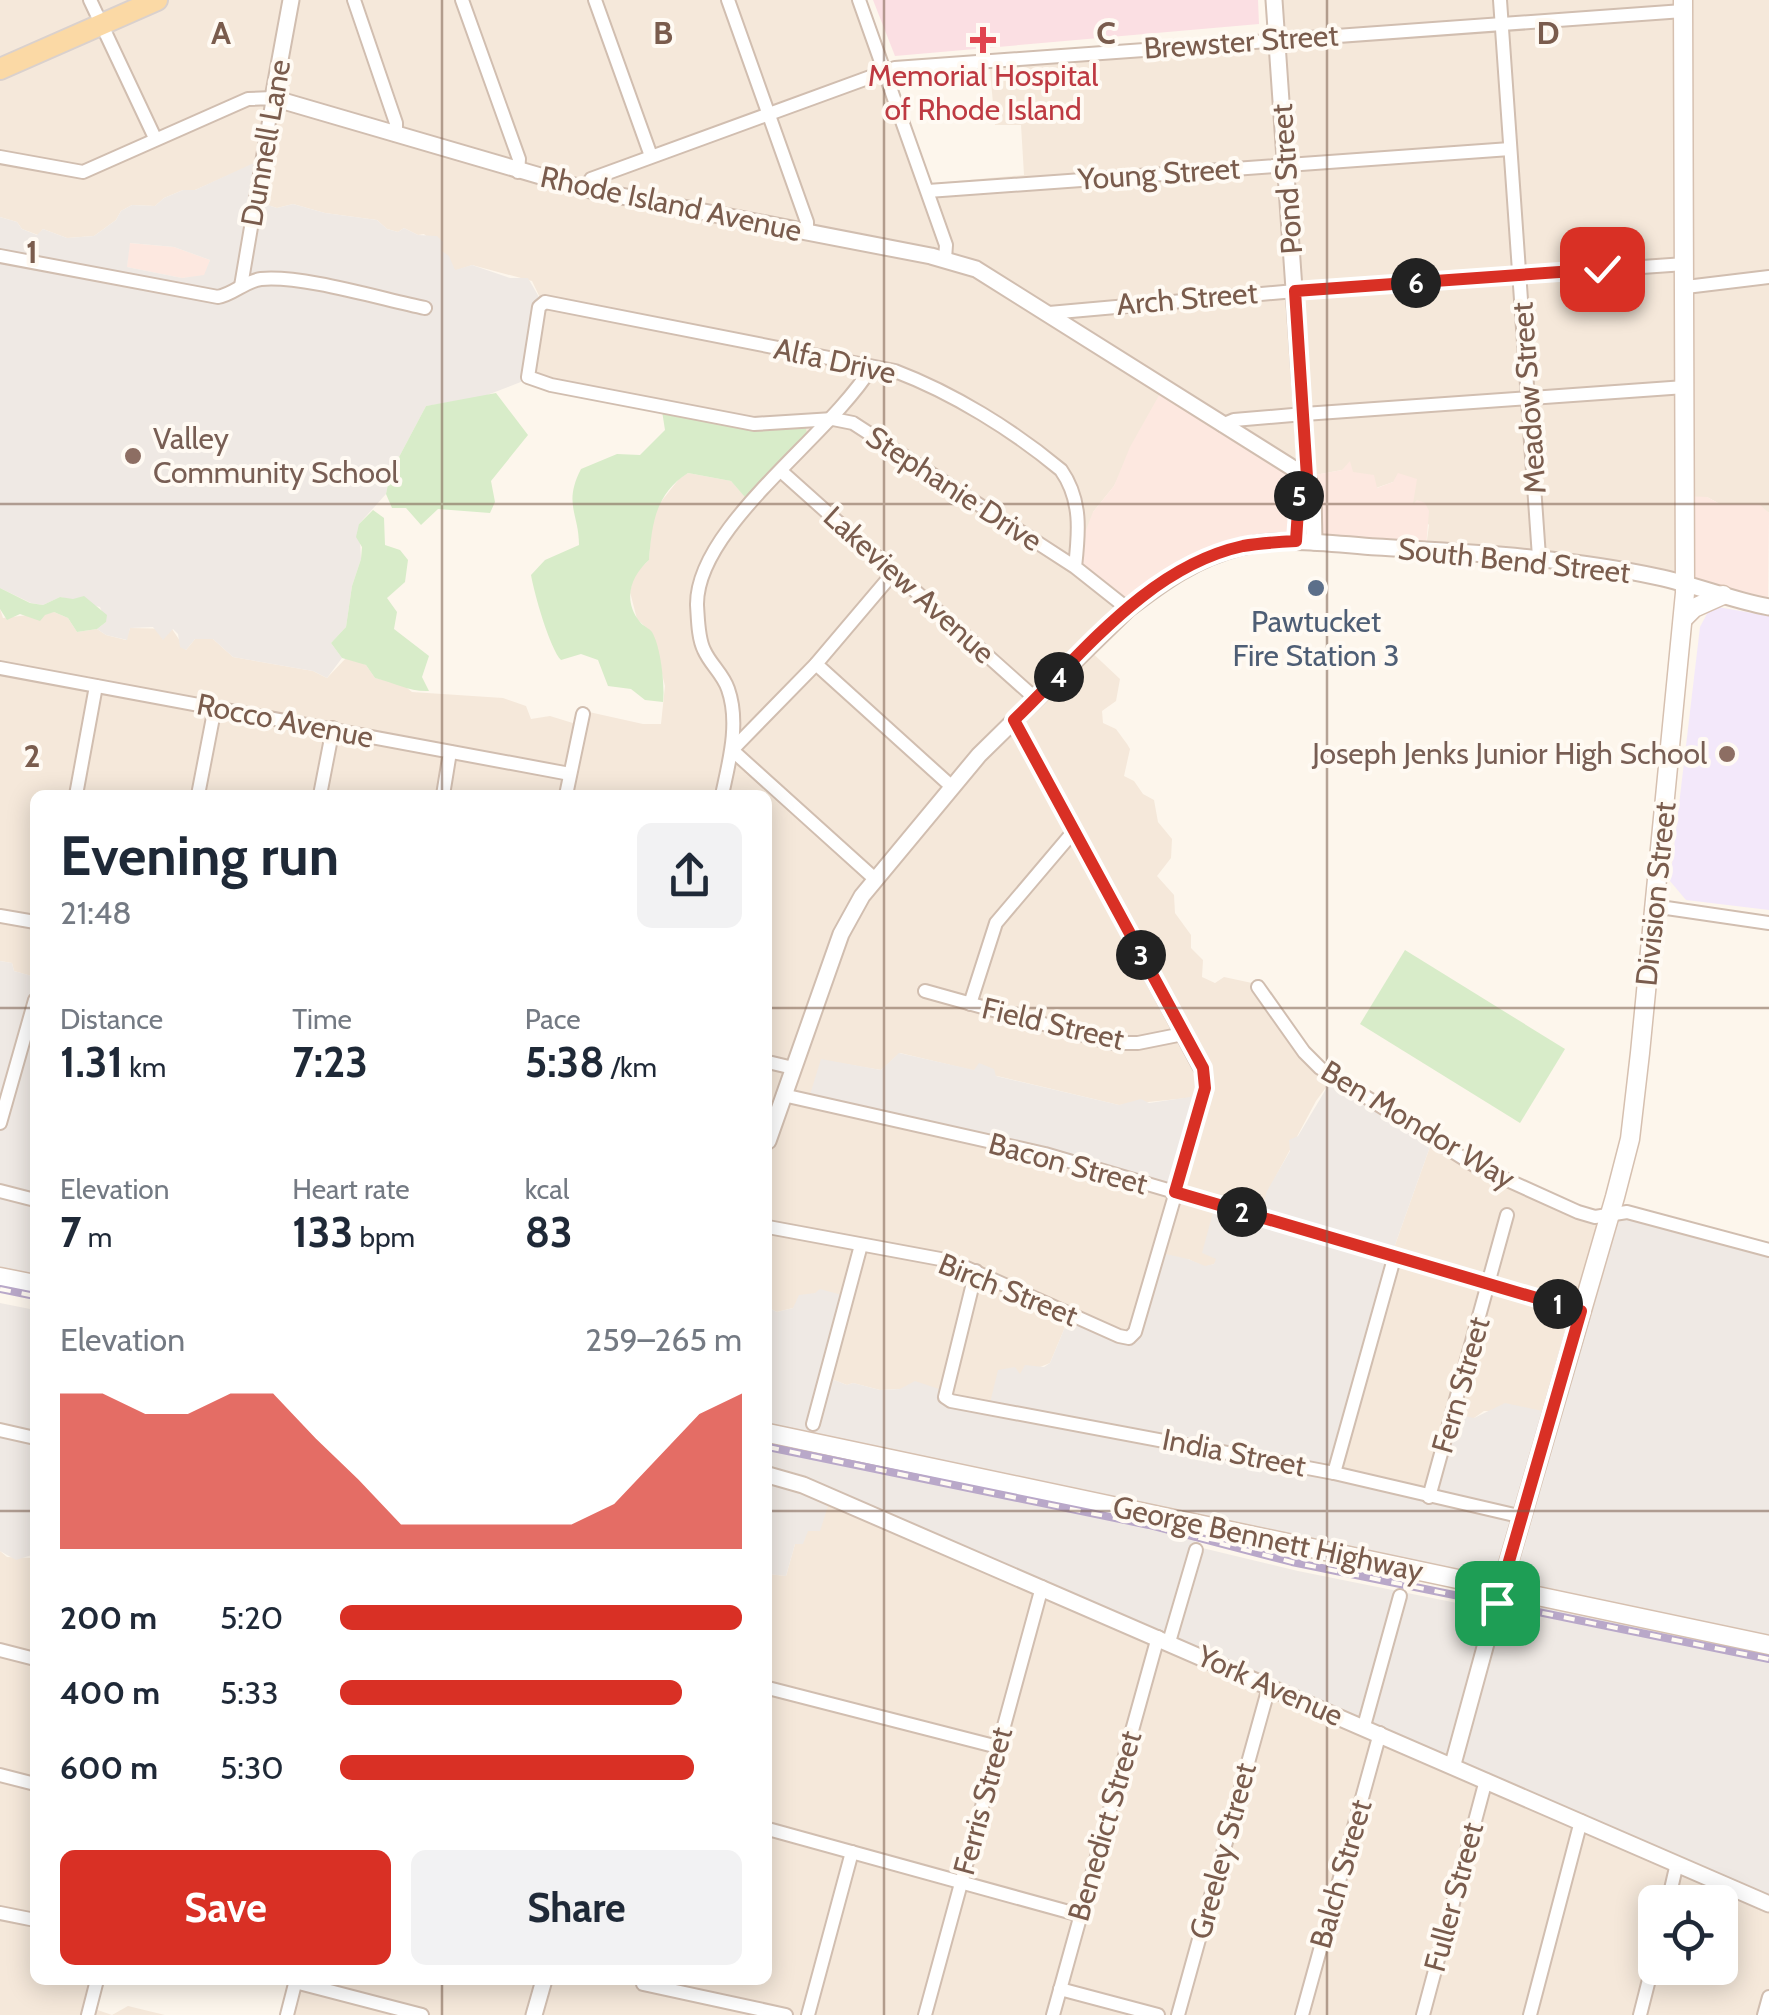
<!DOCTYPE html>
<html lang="en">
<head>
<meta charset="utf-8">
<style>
  :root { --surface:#fff; --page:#f2f2f3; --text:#1f2937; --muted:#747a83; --accent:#d93025 }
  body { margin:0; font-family:Cabin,sans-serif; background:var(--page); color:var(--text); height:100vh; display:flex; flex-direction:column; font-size:38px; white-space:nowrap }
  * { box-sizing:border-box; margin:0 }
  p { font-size:32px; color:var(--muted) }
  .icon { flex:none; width:55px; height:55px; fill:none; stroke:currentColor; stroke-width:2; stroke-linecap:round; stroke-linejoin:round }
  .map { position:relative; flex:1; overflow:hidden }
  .details { position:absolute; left:30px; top:790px; width:742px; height:1195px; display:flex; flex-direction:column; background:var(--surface); border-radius:15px; box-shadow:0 5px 25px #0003 }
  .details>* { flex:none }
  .controls { position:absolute; left:1638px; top:1885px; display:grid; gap:20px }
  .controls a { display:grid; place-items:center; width:100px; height:100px; border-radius:15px; background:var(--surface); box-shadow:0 5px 25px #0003; font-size:50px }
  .pin { position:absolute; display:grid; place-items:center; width:85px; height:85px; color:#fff; margin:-42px; border-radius:20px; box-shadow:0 5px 15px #0006 }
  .km { position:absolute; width:50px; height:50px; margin:-25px; border-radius:50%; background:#222; color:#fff; font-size:28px; line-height:50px; text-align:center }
  .round { display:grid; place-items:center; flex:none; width:105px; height:105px; border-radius:15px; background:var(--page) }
  .overview { display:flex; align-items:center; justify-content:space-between; height:170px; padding:0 30px }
  h1 { font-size:55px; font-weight:700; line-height:75px }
  .metrics { display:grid; grid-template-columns:repeat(3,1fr); gap:15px; height:170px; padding:10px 30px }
  .metrics div { display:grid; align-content:center }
  .metrics b { font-size:42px; font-weight:700 }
  .metrics small { font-size:28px; font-weight:400 }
  .metrics p { font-size:28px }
  .chart { height:280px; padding:20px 30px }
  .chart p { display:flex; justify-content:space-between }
  .chart svg { width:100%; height:180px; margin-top:10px; fill:var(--accent); opacity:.7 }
  .action { display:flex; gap:20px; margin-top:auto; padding:20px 30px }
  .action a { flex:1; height:115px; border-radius:15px; background:var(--accent); color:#fff; font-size:40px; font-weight:700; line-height:115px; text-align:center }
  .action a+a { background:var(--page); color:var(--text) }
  ul { padding:0 30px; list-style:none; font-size:32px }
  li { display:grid; grid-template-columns:160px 120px 1fr; align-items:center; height:75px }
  li i { height:25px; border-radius:12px; background:var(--accent) }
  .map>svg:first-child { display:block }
  .residential { fill:#f5e8da; fill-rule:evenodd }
  .commercial { fill:#fde8e0 }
  .industrial { fill:#efe9e4; fill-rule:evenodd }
  .education { fill:#f3e8fa }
  .medical { fill:#fbdfe3 }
  .green { fill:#d8ecc9 }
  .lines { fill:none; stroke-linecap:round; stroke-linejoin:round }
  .minor-casing { stroke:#d1beb0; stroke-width:16 }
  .tertiary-casing { stroke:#d1beb0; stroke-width:19 }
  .secondary-casing { stroke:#d6c0b0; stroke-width:21 }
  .primary-casing { stroke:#dad1cd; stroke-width:24 }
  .minor { stroke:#fff; stroke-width:12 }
  .tertiary { stroke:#fff; stroke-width:15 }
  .secondary { stroke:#fff; stroke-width:18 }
  .primary { stroke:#fbd9a5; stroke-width:20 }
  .rail-casing { stroke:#b9a8c9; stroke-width:8 }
  .rail { stroke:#fffaf3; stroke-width:4; stroke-dasharray:11; stroke-linecap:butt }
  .route-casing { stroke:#fff; stroke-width:20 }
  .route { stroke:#d93025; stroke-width:12 }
  .grid { fill:none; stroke:#7a5c4d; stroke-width:2.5; stroke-opacity:0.55 }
  .health-dot { fill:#e0444e; stroke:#fffaf3; stroke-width:4 }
  .education-dot { fill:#8d6e63; stroke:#fffaf3; stroke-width:4 }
  .service-dot { fill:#5c6f8a; stroke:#fffaf3; stroke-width:4 }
  .labels { text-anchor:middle; stroke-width:8; stroke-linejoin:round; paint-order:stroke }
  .street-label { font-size:30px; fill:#7a5c4d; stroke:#fffaf3 }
  .health-label { font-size:30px; fill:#be3a42; stroke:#fffaf3 }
  .education-label { font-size:30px; fill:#785e54; stroke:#fffaf3; text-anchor:start }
  .service-label { font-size:30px; fill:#4e5e75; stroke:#fffaf3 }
  .grid-label { font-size:32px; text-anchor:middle; font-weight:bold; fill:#7a5c4d; stroke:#fffaf3; stroke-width:8; stroke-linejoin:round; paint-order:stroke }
</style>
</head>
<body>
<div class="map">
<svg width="1769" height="2015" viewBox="0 0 1769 2015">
  <rect width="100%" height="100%" fill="#fdf6ec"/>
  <g class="residential">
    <path d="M0 0H857L924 184 1024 175 1021 125H995L989 60 1272 40 1270 0H1769V513L1758 504H1720L1707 497 1680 583 1426 548 1429 525 1393 482 1376 488 1342 470 1293 479 1162 391 1114 486 1093 512 1124 610 1086 647 1120 679 1116 701 1102 711 1103 723 1116 729 1127 744 1130 749 1124 776 1134 781 1143 794 1154 800 1158 822 1172 839 1171 858 1157 876 1174 895 1175 913 1191 935V948L1203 960 1202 977 1215 983 1224 977 1252 983 1302 1056 1332 1079 1316 1101 1268 1191 1260 1217 1214 1264 1205 1267 1188 1259 1128 1337 1068 1320 1050 1363 1020 1375 990 1407 900 1389 880 1390 853 1383 847 1385 821 1375 815 1293 793 1308 777 1312 769 1308 768 1300V795H35V977L14 971 12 963 0 961V609L3 618 54 612 68 618 77 632 97 629 106 635 126 640 130 628 172 629 186 650 195 639H213L233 657 313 671 327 678 347 657 366 665 375 678 402 684 412 692 503 698 526 706 531 719 550 716 576 724 578 716 589 712 643 724H661L665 686 652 633 637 619 630 592 634 574 649 560 652 518 660 503 679 479 688 473 731 481 751 503 757 425 531 378 543 304 532 281 472 265 455 271 442 251 424 234 418 235 404 228 398 232 387 229 377 220 325 213 293 204 277 208 252 200 256 163 195 190H183L164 198 155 206 132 205 121 211 116 220 94 236 67 238 43 229 38 235 22 229 17 222 0 217ZM900 1053 1119 1105 1197 1097 980 1139 821 1060 881 1070Z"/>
    <polygon points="1432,1141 1588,1214 1604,1209 1547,1412 1484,1411 1474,1418 1425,1496 1334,1478 1390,1259"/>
    <path d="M830 1500 1769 1906V2015H282L291 1980H768V1574L786 1576 795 1544ZM1655 1902H1720V1968H1655Z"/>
    <polygon points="0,1551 7,1557 31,1558 35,1554 35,1980 95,1980 89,2007 112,2015 128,2006 165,2015 0,2015"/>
  </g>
  <g class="commercial">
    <polygon points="129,243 174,247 210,260 205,276 182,278 127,267"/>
    <polygon points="1162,390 1293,479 1342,470 1350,461 1353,472 1374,475 1377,488 1393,482 1398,473 1417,479 1413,504 1417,500 1425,503 1429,511 1426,548 1242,547 1132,605 1077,562 1078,550 1093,512 1114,486 1130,447"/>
    <polygon points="1682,496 1707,497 1720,504 1759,504 1769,513 1768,608 1680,584"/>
  </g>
  <g class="industrial">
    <path d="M256 162 252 200 277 208 293 204 325 213 377 220 387 229 398 232 404 228 418 235 437 236 443 242 442 251 449 256 455 270 472 265 510 278H528L543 304 531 378 482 397 426 406 390 474 386 494 359 524 361 559 352 586 346 627 331 643 342 658 327 678 313 671 233 657 213 639H195L186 650 180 647 178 634 173 629 163 640 153 627 130 628 127 640 106 635 97 629 106 622 100 607 60 597 43 605 31 603 0 588V217L17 222 22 229 37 235 43 229 67 238 94 236 116 220 121 211 132 205 155 206 164 198 183 190H195ZM130 243 174 247 210 260 204 275 182 278 127 267Z"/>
    <polygon points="0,961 12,963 14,971 35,977 35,1284 0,1277"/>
    <polygon points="899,1053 974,1070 979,1063 994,1069 996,1076 1119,1105 1141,1099 1149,1103 1197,1096 1170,1191 980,1139 808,1101 821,1059 881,1070"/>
    <path d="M1332 1079 1432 1141 1390 1259 1331 1476 1425 1496 1450 1413 1474 1418 1505 1403 1547 1412 1604 1209 1769 1253V1905L830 1500 820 1531H808L803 1544H795L786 1576 768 1574V1300L769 1308 777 1312 793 1308 799 1295 815 1293 820 1289 842 1295 821 1375 847 1385 853 1383 880 1390 900 1389 915 1381 942 1390 944 1398 989 1407 998 1370 1015 1367 1020 1374 1025 1365 1044 1367 1050 1363 1068 1320 1128 1337 1153 1251 1188 1259 1205 1266 1214 1264 1216 1259 1202 1253 1215 1205 1260 1217 1267 1191 1290 1151 1289 1140 1298 1136ZM1199 1528 1461 1583 1457 1603 1298 1571 1194 1546Z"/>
    <polygon points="0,1303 35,1310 35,1554 16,1560 0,1551"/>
  </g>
  <polygon class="education" points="1718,607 1769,616 1769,910 1686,900 1670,881 1700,627 1709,610"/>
  <polygon class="medical" points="873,0 1258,0 1259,24 895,56"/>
  <g class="green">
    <polygon points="496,393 528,435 491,481 495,502 490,513 438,509 421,525 406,508 392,508 386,494 390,474 426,406"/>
    <path d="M662 411 805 425 809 441 751 504 731 481 688 473C655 494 652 524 649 560 631 576 622 600 640 622 643 626 649 628 652 632 661 647 665 686 663 702L645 700 631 689 608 686 598 660 581 654 561 660C550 649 534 593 531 575L545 560 579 545C579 513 563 504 581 469L617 454 640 455 665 430Z"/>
    <path d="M373 510 384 518 385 545 400 550 408 560 405 582 387 598 397 612 394 629 429 656 422 677 429 691C410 692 395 683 375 678L366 665 342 658 331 643 346 627 352 586 361 559 362 547 356 537 359 524Z"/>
    <polygon points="0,588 30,603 43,605 60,597 73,599 84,596 107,615 106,622 97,629 77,632 68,618 54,612 45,615 40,621 20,614 7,620 0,609"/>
    <polygon points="1405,950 1565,1049 1520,1123 1360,1024"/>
  </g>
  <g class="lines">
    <defs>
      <g id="minor">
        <polyline points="90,0 155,138"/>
        <polyline points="354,0 396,123 396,135"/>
        <polyline points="462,0 519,159 518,172"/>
        <polyline points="595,0 651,156"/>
        <polyline points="728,0 807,222 807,233"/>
        <polyline points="859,0 946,245 945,259"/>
        <polyline points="1500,0 1539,557"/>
        <polyline points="0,157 83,172 248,99 273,98 241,286"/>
        <polyline points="585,189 591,179 895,68 1683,11"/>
        <polyline points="928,191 1510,149"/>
        <path d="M0 256 218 297C234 294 245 281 261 279 303 275 381 299 425 308"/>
        <polyline points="1686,287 1769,277"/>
        <polyline points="1049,313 1295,291 1685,264"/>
        <polyline points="1222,425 1234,420 1304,414 1685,387"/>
        <polyline points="782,472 1036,699"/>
        <path d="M1075 567C1079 532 1082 500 1061 470 1013 430 953 393 895 371L545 302 539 307 528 377 551 385 754 424 833 419 853 423 1075 567 1128 609"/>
        <polyline points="816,664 951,786"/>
        <polyline points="0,668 570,774"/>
        <polyline points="76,795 96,686"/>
        <polyline points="198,795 215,707"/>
        <polyline points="320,795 333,728"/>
        <polyline points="443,795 450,752"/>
        <polyline points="566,795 583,714"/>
        <path d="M722 795C729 762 740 723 728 689 723 674 710 664 704 650 698 638 698 619 697 605 696 527 829 437 871 368"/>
        <polyline points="875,879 732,750 816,664 894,572"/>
        <polyline points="1653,906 1769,923"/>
        <polyline points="0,916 35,922"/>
        <polyline points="1258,987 1304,1052 1320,1068 1474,1165 1578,1212 1595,1217 1627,1212 1769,1250"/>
        <polyline points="925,991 1112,1043 1138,1043 1183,1034"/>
        <polyline points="970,1004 996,923 1074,831"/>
        <polyline points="768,1062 793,1068"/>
        <polyline points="783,1095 1045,1154 1581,1311"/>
        <polyline points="0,1123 35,1000"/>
        <polyline points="0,1191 35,1200"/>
        <polyline points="768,1227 951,1261 1119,1336 1129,1338 1135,1332 1202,1103 1205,1077 1014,720"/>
        <polyline points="976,1271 945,1397 951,1401 1334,1473 1523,1517"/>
        <polyline points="813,1424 861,1245"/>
        <polyline points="0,1430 35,1438"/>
        <polyline points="1334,1473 1395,1255"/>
        <polyline points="1429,1497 1507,1215"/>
        <polyline points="1169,1642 1196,1550"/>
        <polyline points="0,1650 35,1659"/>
        <polyline points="768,1688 998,1747"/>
        <polyline points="1364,1726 1400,1596"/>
        <polyline points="0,1775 35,1784"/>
        <polyline points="768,1829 1080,1915"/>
        <polyline points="1668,1902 1677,1863"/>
        <polyline points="0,1913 35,1920"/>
        <polyline points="295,1982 422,2015"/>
        <polyline points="643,1984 786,2015"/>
        <polyline points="1060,1989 1158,2015"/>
        <polyline points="88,2015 97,1980"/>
        <polyline points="287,2015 296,1980"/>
        <polyline points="808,2015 852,1852"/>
        <polyline points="925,2015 1042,1587"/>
        <polyline points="1053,2015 1158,1637"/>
        <polyline points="1178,2015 1269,1687"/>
        <polyline points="1302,2015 1380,1733"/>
        <polyline points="1423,2015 1486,1780"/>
        <polyline points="1530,2015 1581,1821"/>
        <polyline points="1640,2015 1655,1956"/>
        <polyline points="1764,2015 1769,1997"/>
      </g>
      <g id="tertiary">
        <polyline points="291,0 273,98 585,189 931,256 976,269 1307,477"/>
        <polyline points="1274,0 1307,477 1313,492 1314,542"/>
        <polyline points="1296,541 1299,494 1307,477"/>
        <path d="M768 1141 841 934 862 896 979 755 1128 609C1163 582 1196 558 1240 547 1285 536 1332 544 1377 547 1472 553 1565 557 1658 577 1696 585 1731 600 1769 607"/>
        <polyline points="768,1475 803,1485 1769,1904"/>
        <polyline points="1453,1764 1502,1585"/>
        <polyline points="534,2015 544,1980"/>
      </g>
      <g id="secondary">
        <polyline points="1683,619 1694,608 1723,595"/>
        <polyline points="0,1277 35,1284"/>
        <polyline points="768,1433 1769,1645"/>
        <polyline points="1502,1585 1615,1197 1630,1139 1640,1053 1685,593 1683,0"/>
      </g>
      <polyline id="primary" points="0,69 157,0"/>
    </defs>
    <use href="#minor" class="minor-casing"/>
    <use href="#tertiary" class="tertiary-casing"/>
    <use href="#secondary" class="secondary-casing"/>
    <use href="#primary" class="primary-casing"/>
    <use href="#minor" class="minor"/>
    <use href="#tertiary" class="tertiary"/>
    <use href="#secondary" class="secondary"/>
    <use href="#primary" class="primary"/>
    <defs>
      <g id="rail">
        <polyline points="0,1289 35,1296"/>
        <polyline points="768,1447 1149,1525 1292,1562 1769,1659"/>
      </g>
    </defs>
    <use href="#rail" class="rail-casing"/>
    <use href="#rail" class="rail"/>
  </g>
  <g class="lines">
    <defs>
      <path id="route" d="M1497 1603 1581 1311 1175 1192 1205 1088 1203 1068 1014 720C1081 656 1147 567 1243 546 1260 543 1278 542 1296 541L1299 494 1307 477 1295 291 1602 269"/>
    </defs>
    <use href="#route" class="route-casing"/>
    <use href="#route" class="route"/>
  </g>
  <path class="grid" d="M442 0V795M884 0V2015M1327 0V2015M0 504H1769M0 1008H35M768 1008H1769M0 1511H35M768 1511H1769M442 1980V2015"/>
  <path class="health-dot" d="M978 25h10v10h10v10h-10v10h-10v-10h-10v-10h10z"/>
  <g class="education-dot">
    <circle cx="133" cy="456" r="10"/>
    <circle cx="1727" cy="754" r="10"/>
  </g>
  <circle class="service-dot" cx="1316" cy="588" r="10"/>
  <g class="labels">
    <g class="street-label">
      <text transform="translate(1241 42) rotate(-4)" y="10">Brewster Street</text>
      <text transform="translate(266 143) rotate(-80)" y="10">Dunnell Lane</text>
      <text transform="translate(1159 174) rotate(-4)" y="10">Young Street</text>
      <text transform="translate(1287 179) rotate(-94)" y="10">Pond Street</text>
      <text transform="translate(671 204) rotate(12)" y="10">Rhode Island Avenue</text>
      <text transform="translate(1187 299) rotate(-5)" y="10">Arch Street</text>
      <text transform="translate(835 361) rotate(12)" y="10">Alfa Drive</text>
      <text transform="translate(1529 398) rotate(-94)" y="10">Meadow Street</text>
      <text transform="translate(954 489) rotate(33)" y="10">Stephanie Drive</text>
      <text transform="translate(1514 561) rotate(6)" y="10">South Bend Street</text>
      <text transform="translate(909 585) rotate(42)" y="10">Lakeview Avenue</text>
      <text transform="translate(285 721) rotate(11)" y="10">Rocco Avenue</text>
      <text transform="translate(1656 894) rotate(-84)" y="10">Division Street</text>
      <text transform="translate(1053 1024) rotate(13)" y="10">Field Street</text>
      <text transform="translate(1418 1125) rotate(31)" y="10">Ben Mondor Way</text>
      <text transform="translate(1068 1164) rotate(15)" y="10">Bacon Street</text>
      <text transform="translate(1008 1290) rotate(22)" y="10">Birch Street</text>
      <text transform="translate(1461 1385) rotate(-74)" y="10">Fern Street</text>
      <text transform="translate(1234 1453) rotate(11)" y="10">India Street</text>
      <text transform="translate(1268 1539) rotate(12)" y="10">George Bennett Highway</text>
      <text transform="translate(1270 1686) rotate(24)" y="10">York Avenue</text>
      <text transform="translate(983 1801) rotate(-75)" y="10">Ferris Street</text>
      <text transform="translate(1105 1826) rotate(-74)" y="10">Benedict Street</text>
      <text transform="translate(1223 1851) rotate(-75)" y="10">Greeley Street</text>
      <text transform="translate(1341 1874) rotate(-74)" y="10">Balch Street</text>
      <text transform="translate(1454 1897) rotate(-75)" y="10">Fuller Street</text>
    </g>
    <g class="health-label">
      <text x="983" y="86">Memorial Hospital<tspan x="983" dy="34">of Rhode Island</tspan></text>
    </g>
    <g class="education-label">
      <text x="153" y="449">Valley<tspan x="153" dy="34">Community School</tspan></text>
      <text x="1707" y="764" text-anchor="end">Joseph Jenks Junior High School</text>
    </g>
    <g class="service-label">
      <text x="1316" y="632">Pawtucket<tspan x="1316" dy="34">Fire Station 3</tspan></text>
    </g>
  </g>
  <g class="grid-label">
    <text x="221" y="44">A</text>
    <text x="663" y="44">B</text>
    <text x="1106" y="44">C</text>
    <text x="1548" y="44">D</text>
    <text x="32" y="263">1</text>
    <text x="32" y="767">2</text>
  </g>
</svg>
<div class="controls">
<a><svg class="icon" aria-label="locate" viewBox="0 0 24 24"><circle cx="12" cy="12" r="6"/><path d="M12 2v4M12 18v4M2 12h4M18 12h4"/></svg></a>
</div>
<div class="pin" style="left:1497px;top:1603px;background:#1e9e55"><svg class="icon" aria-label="arrive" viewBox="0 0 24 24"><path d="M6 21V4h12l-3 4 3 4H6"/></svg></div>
<div class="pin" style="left:1602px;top:269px;background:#d93025"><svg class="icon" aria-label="check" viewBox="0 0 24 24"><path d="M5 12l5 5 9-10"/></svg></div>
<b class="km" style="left:1558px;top:1304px">1</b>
<b class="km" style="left:1242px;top:1212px">2</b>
<b class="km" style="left:1141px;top:955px">3</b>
<b class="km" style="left:1059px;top:677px">4</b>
<b class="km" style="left:1299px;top:496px">5</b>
<b class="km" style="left:1416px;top:283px">6</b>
<section class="details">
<div class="overview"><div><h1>Evening run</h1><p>21:48</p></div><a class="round"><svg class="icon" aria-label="share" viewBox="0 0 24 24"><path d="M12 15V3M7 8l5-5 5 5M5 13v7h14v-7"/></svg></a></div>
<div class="metrics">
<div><p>Distance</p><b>1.31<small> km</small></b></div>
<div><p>Time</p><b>7:23</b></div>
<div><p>Pace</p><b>5:38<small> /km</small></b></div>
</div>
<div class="metrics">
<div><p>Elevation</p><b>7<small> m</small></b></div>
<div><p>Heart rate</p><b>133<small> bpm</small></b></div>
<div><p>kcal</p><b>83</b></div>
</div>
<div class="chart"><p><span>Elevation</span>259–265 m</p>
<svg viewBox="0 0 160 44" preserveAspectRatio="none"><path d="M0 44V6L10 6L20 11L30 11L40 6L50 6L60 17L70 27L80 38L90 38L100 38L110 38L120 38L130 33L140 22L150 11L160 6V44z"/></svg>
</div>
<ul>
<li><b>200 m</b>5:20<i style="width:100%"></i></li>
<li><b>400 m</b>5:33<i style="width:85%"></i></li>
<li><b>600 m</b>5:30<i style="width:88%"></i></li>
</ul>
<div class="action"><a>Save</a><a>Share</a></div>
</section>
</div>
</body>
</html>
